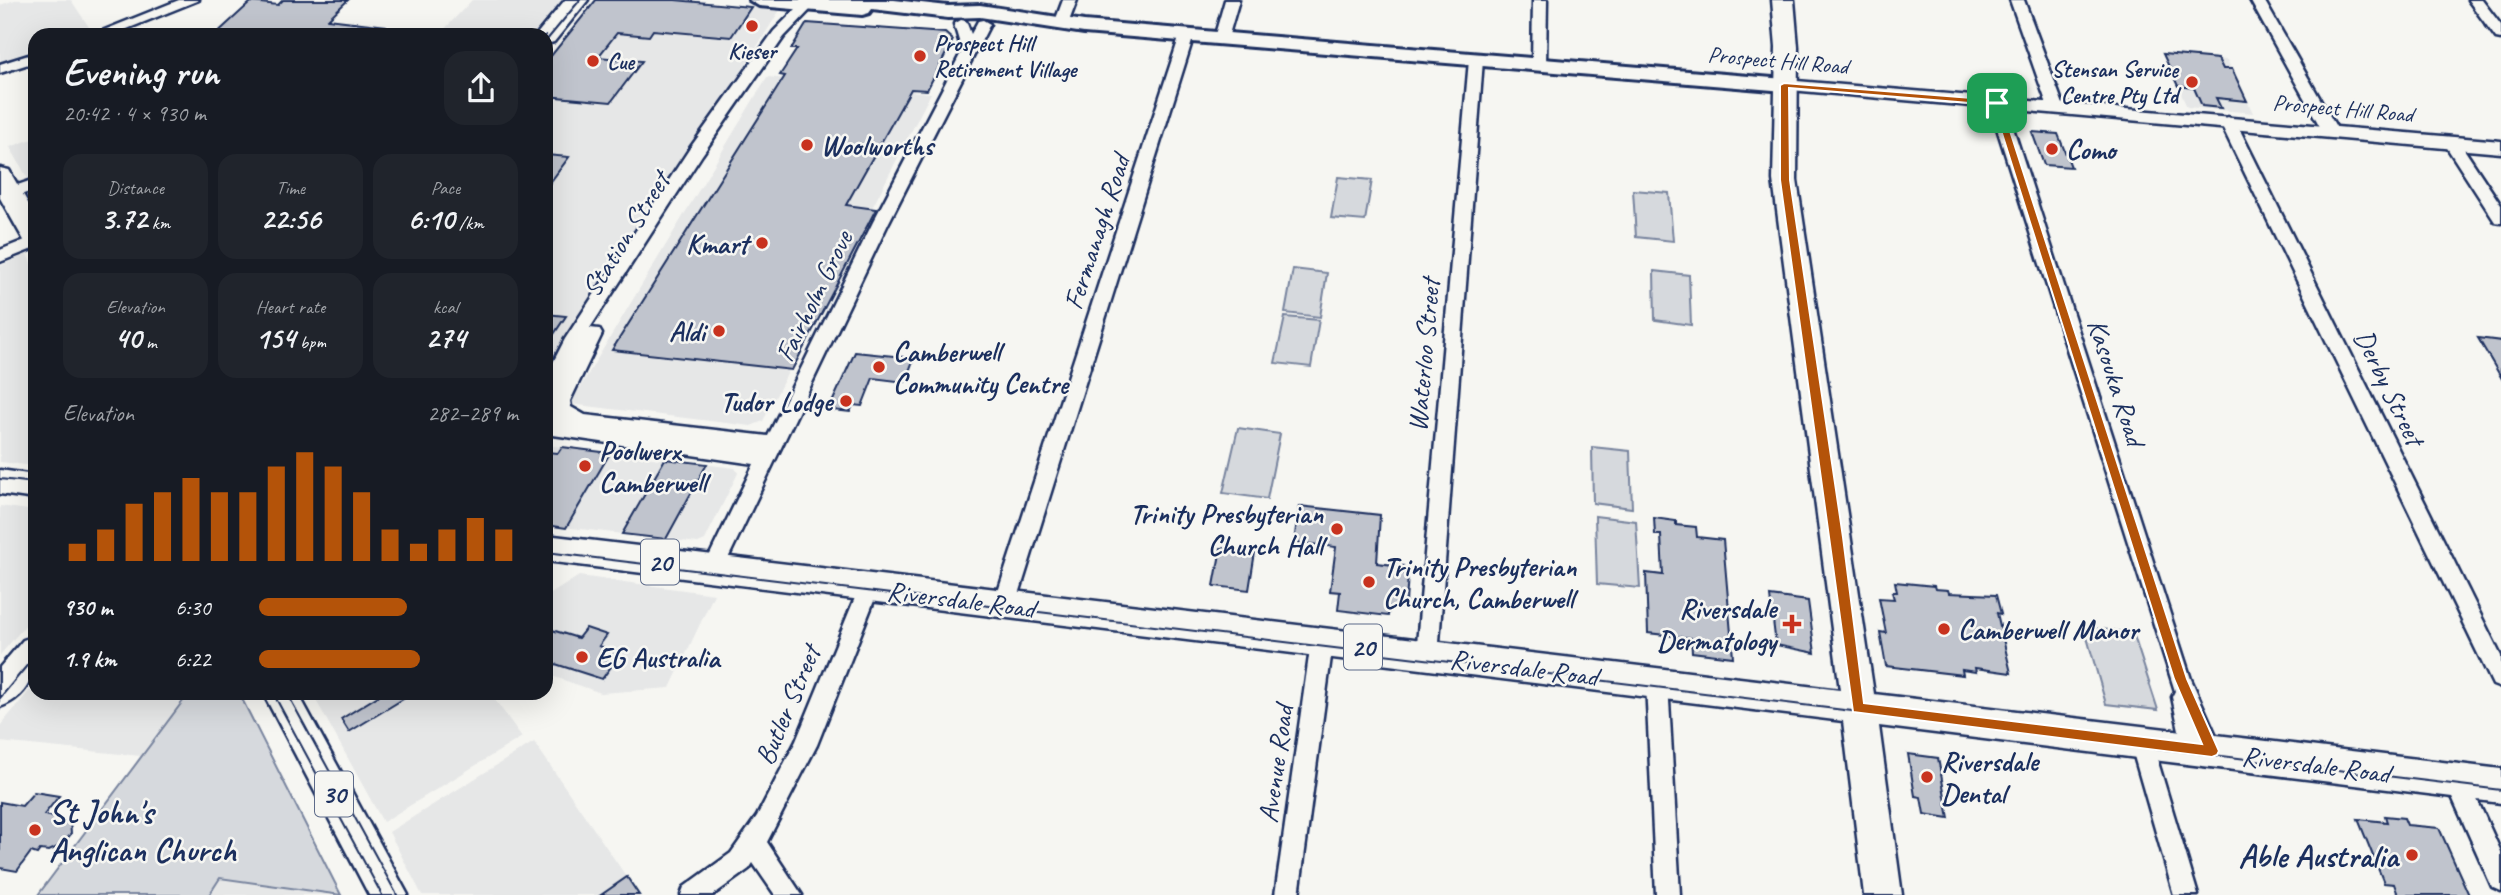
<!DOCTYPE html>
<html lang="en">
<head>
<meta charset="utf-8">
<style>
  :root { --surface:#171b24; --page:#20242c; --text:#f1f3f6; --muted:#9ea1a6; --accent:#b45309 }
  body { margin:0; font-family:Caveat,sans-serif; background:var(--page); color:var(--text); height:100vh; display:flex; flex-direction:column; font-size:26px; white-space:nowrap }
  * { box-sizing:border-box; margin:0 }
  p { font-size:23px; color:var(--muted) }
  .icon { flex:none; width:38px; height:38px; fill:none; stroke:currentColor; stroke-width:2; stroke-linecap:round; stroke-linejoin:round }
  .map { position:relative; flex:1; overflow:hidden }
  .drawer { position:absolute; left:28px; top:28px; width:525px; height:672px; display:flex; flex-direction:column; background:var(--surface); border-radius:21px; box-shadow:0 7px 28px #0002 }
  .drawer>* { flex:none }
  .pin { position:absolute; display:grid; place-items:center; width:60px; height:60px; color:#fff; margin:-30px; border-radius:14px; box-shadow:0 4px 10px #0006 }
  .round { display:grid; place-items:center; flex:none; width:74px; height:74px; border-radius:21px; background:var(--page) }
  .head { display:flex; align-items:center; justify-content:space-between; height:119px; padding:0 35px }
  h1 { font-size:38px; font-weight:700; line-height:52px }
  .figures { display:grid; grid-template-columns:repeat(3,1fr); gap:10px; height:119px; padding:7px 35px }
  .figures div { display:grid; align-content:center; border-radius:18px; background:var(--page); text-align:center }
  .figures b { font-size:30px; font-weight:700 }
  .figures small { font-size:19px; font-weight:400 }
  .figures p { font-size:19px }
  .chart { height:196px; padding:14px 35px }
  .chart p { display:flex; justify-content:space-between }
  .chart svg { width:100%; height:126px; margin-top:7px; stroke:var(--accent); stroke-width:6 }
  ul { padding:0 35px; list-style:none; font-size:23px }
  li { display:grid; grid-template-columns:112px 84px 1fr; align-items:center; height:52px }
  li i { height:18px; border-radius:9px; background:var(--accent) }
  .map>svg:first-child { display:block }
  .built { fill:#e6e7e7 }
  .green { fill:#d6d9dd; stroke:#78849e; stroke-width:2 }
  .building { fill:#c0c4cd; stroke:#1b2f5e; stroke-width:2 }
  .lines { fill:none; stroke-linecap:round; stroke-linejoin:round }
  .minor-casing { stroke:#1b2f5e; stroke-width:5 }
  .tertiary-casing { stroke:#1b2f5e; stroke-width:5 }
  .secondary-casing { stroke:#1b2f5e; stroke-width:6 }
  .primary-casing { stroke:#1b2f5e; stroke-width:5 }
  .minor { fill:#f6f6f2; fill-rule:evenodd }
  .tertiary { fill:#f6f6f2; fill-rule:evenodd }
  .secondary { fill:#f6f6f2; fill-rule:evenodd }
  .primary { fill:#f6f6f2; fill-rule:evenodd }
  .tram { stroke:#1b2f5e; stroke-width:2 }
  .route { fill:#b45309; stroke:#fff; stroke-width:2; fill-rule:evenodd }
  .poi-dot { fill:#c8321e; stroke:#f6f6f2; stroke-width:2.5 }
  .labels { text-anchor:middle; stroke-width:5; stroke-linejoin:round; paint-order:stroke }
  .far-poi-label { font-size:23px; font-weight:bold; fill:#1b2f5e; stroke:#f6f6f2; text-anchor:start }
  .far-street-label { font-size:23px; fill:#1b2f5e; stroke:#f6f6f2 }
  .shield { fill:#f6f6f2; stroke:#5d6b8a; stroke-width:2 }
  .shield-label { font-size:26px; font-weight:bold; fill:#1b2f5e }
  .poi-label { font-size:28px; font-weight:bold; fill:#1b2f5e; stroke:#f6f6f2; text-anchor:start }
  .street-label { font-size:28px; fill:#1b2f5e; stroke:#f6f6f2 }
  .near-poi-label { font-size:33px; font-weight:bold; fill:#1b2f5e; stroke:#f6f6f2; text-anchor:start }
</style>
</head>
<body>
<div class="map">
<svg width="2501" height="895" viewBox="0 0 2501 895">
  <rect width="100%" height="100%" fill="#f6f6f2"/>
  <filter id="ink" filterUnits="userSpaceOnUse"><feTurbulence type="fractalNoise" baseFrequency=".0143" numOctaves="2"/><feDisplacementMap in="SourceGraphic" scale="14" xChannelSelector="R" yChannelSelector="G"/><feConvolveMatrix kernelMatrix="1 2 1 2 8 2 1 2 1" color-interpolation-filters="sRGB"/></filter>
  <g filter="url(#ink)">
    <g class="built">
      <polygon points="15,0 71,0 91,30 76,35 35,35 35,49 0,62 0,5"/>
      <polygon points="472,0 562,0 532,35 440,34"/>
      <polygon points="596,0 683,0 780,10 546,380 546,62"/>
      <polygon points="2163,54 2227,60 2253,113 2187,107"/>
      <polygon points="767,77 931,93 763,421 751,426 570,404"/>
      <polygon points="35,138 35,191 10,147"/>
      <polygon points="27,254 35,272 35,466 0,462 0,266"/>
      <polygon points="546,445 735,468 738,473 705,540 698,543 546,525"/>
      <polygon points="0,506 35,511 35,614 0,655"/>
      <polygon points="579,576 714,594 670,688 601,693 546,674 546,597"/>
      <polygon points="35,684 35,693 189,693 141,756 0,742 0,726"/>
      <polygon points="312,693 490,693 522,737 383,822"/>
      <polygon points="534,742 639,895 422,895 389,832"/>
      <polygon points="220,878 334,895 209,895"/>
    </g>
    <g class="green">
      <polygon points="1338,177 1372,180 1365,221 1331,218"/>
      <polygon points="1633,190 1669,193 1673,241 1636,237"/>
      <polygon points="1293,269 1327,273 1320,317 1285,313"/>
      <polygon points="1654,271 1689,275 1691,325 1655,320"/>
      <polygon points="1285,317 1319,320 1311,367 1275,363"/>
      <polygon points="1238,428 1280,434 1267,499 1223,493"/>
      <polygon points="1592,447 1630,451 1632,508 1593,503"/>
      <polygon points="1595,516 1636,521 1640,588 1597,584"/>
      <polygon points="2084,627 2133,633 2158,710 2106,704"/>
      <polygon points="189,693 239,693 341,895 220,878 209,895 38,895"/>
    </g>
    <g class="building">
      <polygon points="283,0 348,0 328,19 386,26 386,35 215,35 251,2 278,5"/>
      <polygon points="596,0 675,0 751,7 731,37 653,30 649,36 617,33 598,57 642,61 611,102 546,96 546,62"/>
      <polygon points="807,23 945,33 953,40 927,90 911,89 846,205 876,209 792,370 612,350 785,76 780,75 797,49 791,49"/>
      <polygon points="2163,54 2218,59 2223,69 2232,69 2247,101 2216,98 2221,108 2202,106 2194,88 2178,86"/>
      <polygon points="2032,132 2058,134 2071,167 2044,165"/>
      <polygon points="546,155 569,157 546,188"/>
      <polygon points="546,314 566,316 546,346"/>
      <polygon points="2478,338 2501,341 2501,377"/>
      <polygon points="855,352 914,358 905,382 873,378 862,406 853,405 850,412 832,410 833,407 830,407"/>
      <polygon points="562,447 610,453 566,528 546,525 546,452 558,453"/>
      <polygon points="665,459 707,464 666,539 622,534"/>
      <polygon points="1299,506 1380,515 1377,563 1403,566 1402,573 1408,574 1406,602 1401,601 1400,608 1389,607 1388,616 1338,610 1340,592 1330,591 1336,547 1294,542"/>
      <polygon points="1654,518 1676,521 1676,525 1696,527 1697,537 1723,540 1733,657 1692,652 1691,638 1648,633 1646,573 1663,575 1661,535 1655,535"/>
      <polygon points="1221,548 1255,552 1249,590 1214,586"/>
      <polygon points="1895,582 1934,586 1935,589 1948,590 1949,593 1996,595 2001,614 1997,613 2011,673 1975,668 1976,672 1962,670 1963,675 1886,666 1880,632 1886,633 1879,598 1894,599 1892,592 1897,592"/>
      <polygon points="1770,596 1808,601 1815,653 1776,645"/>
      <polygon points="586,628 607,635 599,646 621,653 602,679 546,661 546,638 552,630 578,638"/>
      <polygon points="383,693 413,693 349,732 341,719"/>
      <polygon points="1908,754 1938,758 1949,818 1924,814 1921,797 1915,796"/>
      <polygon points="34,792 59,796 44,815 70,821 71,834 62,845 49,851 40,850 37,854 31,852 17,871 0,868 0,802 22,806"/>
      <polygon points="2385,816 2404,818 2407,825 2439,828 2469,895 2398,895 2394,884 2384,883 2358,819 2387,822"/>
      <polygon points="627,877 639,895 601,895"/>
    </g>
    <g class="lines">
      <defs>
        <g id="minor">
          <polygon points="179,0 199,0 112,35 92,35"/>
          <polygon points="1063,0 1077,0 1068,24 1061,28 1054,24"/>
          <polygon points="1225,0 1239,0 1228,38 1221,42 1214,38"/>
          <polygon points="1533,0 1547,0 1546,66 1539,70 1532,66"/>
          <polygon points="2010,0 2024,0 2064,107 2061,110 2051,110 2048,107"/>
          <polygon points="2250,0 2264,0 2339,132 2337,135 2331,137 2323,132"/>
          <polygon points="2468,0 2482,0 2501,25 2501,39 2496,38"/>
          <polygon points="800,1 810,1 810,10 784,37 702,155 590,328 599,329 602,334 570,401 571,407 585,415 768,436 873,222 962,51 954,24 961,20 966,21 971,34 978,21 983,20 990,24 889,222 723,569 720,575 713,578 706,575 703,569 754,464 546,434 546,376 565,339 690,148 774,31 796,9"/>
          <polygon points="1187,31 1194,35 1016,604 1012,610 1005,613 998,610 994,604 1180,35"/>
          <polygon points="35,53 35,62 0,73 0,64"/>
          <polygon points="1476,56 1483,60 1438,655 1435,662 1427,664 1419,662 1416,655 1469,60"/>
          <polygon points="1997,98 2005,103 2191,679 2223,751 2220,758 2212,761 2203,755 2194,759 2186,756 2183,749 2172,697 2175,691 1989,103"/>
          <polygon points="2228,117 2236,122 2501,656 2501,688 2493,685 2220,122"/>
          <polygon points="2452,138 2458,140 2501,205 2501,223 2495,222 2444,143"/>
          <polygon points="35,179 35,190 9,199 1,194 3,190"/>
          <polygon points="35,236 35,248 0,262 0,250"/>
          <polygon points="869,579 876,582 879,588 817,745 767,842 802,895 775,895 753,863 749,869 713,895 681,895 684,887 731,853 757,816 796,741 859,588 862,582"/>
          <polygon points="1322,633 1330,635 1333,642 1299,895 1275,895 1311,642 1314,635"/>
          <polygon points="1657,673 1665,676 1668,683 1680,895 1656,895 1646,683 1649,676"/>
          <polygon points="2141,732 2149,735 2152,742 2198,895 2174,895 2130,742 2133,735"/>
          <polygon points="2457,770 2465,773 2501,852 2501,891 2492,887 2445,781 2449,773"/>
        </g>
        <polygon id="tertiary" points="1785,80 2501,141 2501,153 1779,89 1776,85"/>
        <polygon id="secondary" points="749,0 894,0 948,6 980,5 1084,21 1785,79 1792,81 1795,85 1792,89 1785,91 1084,33 980,17 948,18 872,9 869,13 862,15 759,6"/>
        <g id="primary">
          <polygon points="565,0 588,0 554,42 546,44 546,35 536,35"/>
          <polygon points="1772,0 1794,0 1798,47 1797,180 1874,694 2501,769 2501,803 1879,726 1902,895 1864,895 1843,721 546,561 546,535 1840,690 1773,180 1776,47"/>
          <polygon points="0,168 9,170 35,215 35,247 26,244 0,198"/>
          <polygon points="0,470 35,475 35,499 0,494"/>
          <path d="M35 636C35 667 35 694 0 707V667L23 640Z"/>
          <polygon points="263,693 298,693 408,895 369,895"/>
        </g>
      </defs>
      <use href="#minor" class="minor-casing"/>
      <use href="#tertiary" class="tertiary-casing"/>
      <use href="#secondary" class="secondary-casing"/>
      <use href="#primary" class="primary-casing"/>
      <use href="#minor" class="minor"/>
      <use href="#tertiary" class="tertiary"/>
      <use href="#secondary" class="secondary"/>
      <use href="#primary" class="primary"/>
      <g class="tram">
        <polyline points="546,41 580,0"/>
        <polyline points="0,479 35,483"/>
        <polyline points="546,552 2501,790"/>
        <polyline points="273,693 382,895"/>
        <polyline points="287,693 397,895"/>
        <polyline points="0,698 35,656"/>
      </g>
    </g>
  </g>
  <path class="route" d="M1784 83 1997 100 2001 103 2187 679 2219 751 2217 755 2212 757 1853 712 1780 180V85ZM1789 88 1993 105 2174 679 2202 744 1864 703 1843 537 1790 180Z"/>
  <g class="poi-dot">
    <circle cx="752" cy="26" r="7"/>
    <circle cx="920" cy="56" r="7"/>
    <circle cx="593" cy="61" r="7"/>
    <circle cx="2192" cy="82" r="7"/>
    <circle cx="807" cy="145" r="7"/>
    <circle cx="2052" cy="149" r="7"/>
    <circle cx="762" cy="243" r="7"/>
    <circle cx="719" cy="331" r="7"/>
    <circle cx="879" cy="367" r="7"/>
    <circle cx="846" cy="401" r="7"/>
    <circle cx="585" cy="466" r="7"/>
    <circle cx="1337" cy="529" r="7"/>
    <circle cx="1369" cy="582" r="7"/>
    <path d="M1788.5 613.5h7v7h7v7h-7v7h-7v-7h-7v-7h7z"/>
    <circle cx="1944" cy="629" r="7"/>
    <circle cx="582" cy="657" r="7"/>
    <circle cx="1927" cy="777" r="7"/>
    <circle cx="35" cy="830" r="7"/>
    <circle cx="2412" cy="855" r="7"/>
  </g>
  <g class="labels">
    <g class="far-poi-label">
      <text x="934" y="51">Prospect Hill<tspan x="934" dy="26">Retirement Village</tspan></text>
      <text x="752" y="59" text-anchor="middle">Kieser</text>
      <text x="607" y="69">Cue</text>
      <text x="2178" y="77" text-anchor="end">Stensan Service<tspan x="2178" dy="26">Centre Pty Ltd</tspan></text>
    </g>
    <g class="far-street-label">
      <text transform="translate(1778 60) rotate(5)" y="8">Prospect Hill Road</text>
      <text transform="translate(2343 108) rotate(5)" y="8">Prospect Hill Road</text>
    </g>
    <g class="shield">
      <rect x="641" y="539.5" width="38" height="45" rx="5"/>
      <rect x="1344" y="624.5" width="38" height="45" rx="5"/>
      <rect x="315" y="771.5" width="38" height="45" rx="5"/>
    </g>
    <g class="shield-label">
      <text x="660" y="571">20</text>
      <text x="1363" y="656">20</text>
      <text x="334" y="803">30</text>
    </g>
    <g class="poi-label">
      <text x="821" y="155">Woolworths</text>
      <text x="2066" y="159">Como</text>
      <text x="748" y="253" text-anchor="end">Kmart</text>
      <text x="705" y="341" text-anchor="end">Aldi</text>
      <text x="893" y="361">Camberwell<tspan x="893" dy="32">Community Centre</tspan></text>
      <text x="832" y="411" text-anchor="end">Tudor Lodge</text>
      <text x="599" y="460">Poolwerx<tspan x="599" dy="32">Camberwell</tspan></text>
      <text x="1323" y="523" text-anchor="end">Trinity Presbyterian<tspan x="1323" dy="32">Church Hall</tspan></text>
      <text x="1383" y="576">Trinity Presbyterian<tspan x="1383" dy="32">Church, Camberwell</tspan></text>
      <text x="1776" y="618" text-anchor="end">Riversdale<tspan x="1776" dy="32">Dermatology</tspan></text>
      <text x="1958" y="639">Camberwell Manor</text>
      <text x="596" y="667">EG Australia</text>
      <text x="1941" y="771">Riversdale<tspan x="1941" dy="32">Dental</tspan></text>
    </g>
    <g class="street-label">
      <text transform="translate(1096 232) rotate(-72)" y="10">Fermanagh Road</text>
      <text transform="translate(625 234) rotate(-58)" y="10">Station Street</text>
      <text transform="translate(813 296) rotate(-64)" y="10">Fairholm Grove</text>
      <text transform="translate(1423 355) rotate(-85)" y="10">Waterloo Street</text>
      <text transform="translate(2117 382) rotate(72)" y="10">Kasouka Road</text>
      <text transform="translate(2390 387) rotate(64)" y="10">Derby Street</text>
      <text transform="translate(961 599) rotate(7)" y="10">Riversdale Road</text>
      <text transform="translate(1524 667) rotate(7)" y="10">Riversdale Road</text>
      <text transform="translate(787 705) rotate(-67)" y="10">Butler Street</text>
      <text transform="translate(1275 764) rotate(-82)" y="10">Avenue Road</text>
      <text transform="translate(2316 764) rotate(7)" y="10">Riversdale Road</text>
    </g>
    <g class="near-poi-label">
      <text x="49" y="823">St John's<tspan x="49" dy="38">Anglican Church</tspan></text>
      <text x="2398" y="867" text-anchor="end">Able Australia</text>
    </g>
  </g>
</svg>
<div class="pin" style="left:1997px;top:103px;background:#1e9e55"><svg class="icon" aria-label="arrive" viewBox="0 0 24 24"><path d="M6 21V4h12l-3 4 3 4H6"/></svg></div>
<section class="drawer">
<div class="head"><div><h1>Evening run</h1><p>20:42 · 4 × 930 m</p></div><a class="round"><svg class="icon" aria-label="share" viewBox="0 0 24 24"><path d="M12 15V3M7 8l5-5 5 5M5 13v7h14v-7"/></svg></a></div>
<div class="figures">
<div><p>Distance</p><b>3.72<small> km</small></b></div>
<div><p>Time</p><b>22:56</b></div>
<div><p>Pace</p><b>6:10<small> /km</small></b></div>
</div>
<div class="figures">
<div><p>Elevation</p><b>40<small> m</small></b></div>
<div><p>Heart rate</p><b>154<small> bpm</small></b></div>
<div><p>kcal</p><b>274</b></div>
</div>
<div class="chart"><p><span>Elevation</span>282–289 m</p>
<svg viewBox="0 0 160 44" preserveAspectRatio="none"><path d="M5 44V38M15 44V33M25 44V24M35 44V20M45 44V15M55 44V20M65 44V20M75 44V11M85 44V6M95 44V11M105 44V20M115 44V33M125 44V38M135 44V33M145 44V29M155 44V33"/></svg>
</div>
<ul>
<li><b>930 m</b>6:30<i style="width:57%"></i></li>
<li><b>1.9 km</b>6:22<i style="width:62%"></i></li>
</ul>
</section>
</div>
</body>
</html>
